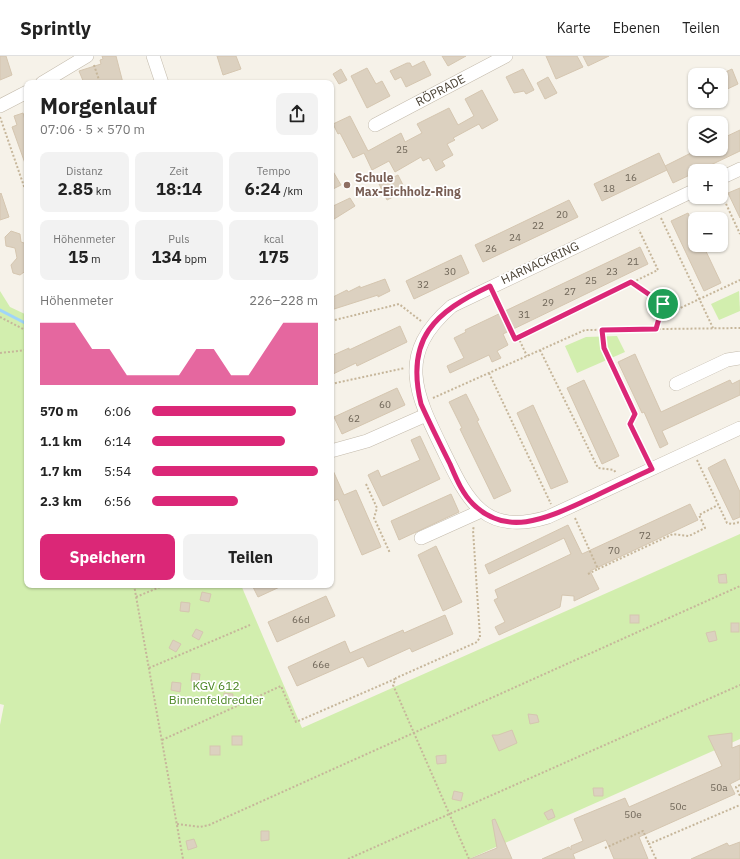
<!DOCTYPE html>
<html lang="de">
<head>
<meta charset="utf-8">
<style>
  :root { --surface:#fff; --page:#f2f2f2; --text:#222; --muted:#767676; --line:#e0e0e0; --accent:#db2777 }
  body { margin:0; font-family:"IBM Plex Sans",sans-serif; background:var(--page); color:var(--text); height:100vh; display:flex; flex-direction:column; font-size:15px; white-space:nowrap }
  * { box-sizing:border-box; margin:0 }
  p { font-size:13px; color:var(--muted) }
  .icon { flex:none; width:22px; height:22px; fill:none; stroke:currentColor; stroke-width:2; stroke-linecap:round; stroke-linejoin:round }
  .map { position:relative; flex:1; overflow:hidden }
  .side { position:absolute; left:24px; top:24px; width:310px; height:508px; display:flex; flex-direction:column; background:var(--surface); border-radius:8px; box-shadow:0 1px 3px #0004 }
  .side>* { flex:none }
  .fabs { position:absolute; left:688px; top:12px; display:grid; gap:8px }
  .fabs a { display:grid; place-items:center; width:40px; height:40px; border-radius:8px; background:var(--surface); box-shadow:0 1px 3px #0004; font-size:20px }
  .pin { position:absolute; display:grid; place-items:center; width:34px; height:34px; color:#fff; margin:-17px; border:2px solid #fff; border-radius:50%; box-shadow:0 1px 4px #0007 }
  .round { display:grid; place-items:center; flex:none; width:42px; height:42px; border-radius:8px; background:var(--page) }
  .overview { display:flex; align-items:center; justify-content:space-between; height:68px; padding:0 16px }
  h1 { font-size:22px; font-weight:800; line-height:30px }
  .stats { display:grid; grid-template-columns:repeat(3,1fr); gap:6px; height:68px; padding:4px 16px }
  .stats div { display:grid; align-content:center; border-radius:8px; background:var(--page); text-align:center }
  .stats b { font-size:17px; font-weight:800 }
  .stats small { font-size:11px; font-weight:400 }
  .stats p { font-size:11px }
  .chart { height:112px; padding:8px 16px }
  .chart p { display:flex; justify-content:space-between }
  .chart svg { width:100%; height:72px; margin-top:4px; fill:var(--accent); opacity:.7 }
  .button { display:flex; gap:8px; margin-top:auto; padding:8px 16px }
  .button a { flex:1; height:46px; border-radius:8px; background:var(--accent); color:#fff; font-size:16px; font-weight:800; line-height:46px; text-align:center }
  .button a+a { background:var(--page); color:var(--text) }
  ul { padding:0 16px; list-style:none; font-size:13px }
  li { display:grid; grid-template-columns:64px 48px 1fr; align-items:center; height:30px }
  li i { height:10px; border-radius:5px; background:var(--accent) }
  header { display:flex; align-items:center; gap:24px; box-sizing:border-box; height:56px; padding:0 20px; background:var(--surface); border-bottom:1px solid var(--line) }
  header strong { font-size:19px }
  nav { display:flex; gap:22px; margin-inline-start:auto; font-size:14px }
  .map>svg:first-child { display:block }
  .green { fill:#d2eeae }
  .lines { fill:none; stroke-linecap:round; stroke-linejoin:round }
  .stream { stroke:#a0d5f8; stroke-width:3 }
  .building { fill:#dcd1c0; stroke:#d5c6b0 }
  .minor-casing { stroke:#c3baab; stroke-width:14 }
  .path { stroke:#c6b69a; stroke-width:2; stroke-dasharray:2 2; stroke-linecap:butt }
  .minor { stroke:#fff; stroke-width:13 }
  .route-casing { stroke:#fff; stroke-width:8 }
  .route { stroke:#db2777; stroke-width:5 }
  .education-dot { fill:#8d6e63; stroke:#fff; stroke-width:1.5 }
  .labels { text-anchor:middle; stroke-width:3.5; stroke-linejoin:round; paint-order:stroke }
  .number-label { font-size:10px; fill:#6f6658 }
  .street-label { font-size:12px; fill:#4b4336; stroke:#fff }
  .education-label { font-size:12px; font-weight:bold; fill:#785e54; stroke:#fff; text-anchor:start }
  .park-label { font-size:12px; fill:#498522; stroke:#fff }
</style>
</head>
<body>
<header>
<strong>Sprintly</strong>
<nav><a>Karte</a><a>Ebenen</a><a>Teilen</a></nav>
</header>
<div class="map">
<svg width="740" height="803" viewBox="0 0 740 803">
  <rect width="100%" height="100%" fill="#f6f2e9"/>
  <g class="green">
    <polygon points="0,235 10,251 27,259 27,529 241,529 302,672 740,478 740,683 469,803 0,803 0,669 4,649 0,648"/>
    <polygon points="739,235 740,255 719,264 711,248"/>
    <polygon points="672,244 677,256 660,264 654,252"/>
    <polygon points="617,280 625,296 577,317 565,290 586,281"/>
  </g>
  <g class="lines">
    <polyline class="stream" points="0,254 27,268"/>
  </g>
  <g class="building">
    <polygon points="0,0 6,0 12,19 0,24"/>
    <polygon points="102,0 116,0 123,27 84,27 79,15 101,8 100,4 103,3"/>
    <polygon points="217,0 236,0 241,13 223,19"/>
    <polygon points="442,0 466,0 448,10"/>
    <polygon points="546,0 577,0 583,11 556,23"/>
    <polygon points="583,0 609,0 588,10"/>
    <polygon points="424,5 431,19 406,31 401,21 395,24 390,15 407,7 410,7 412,11"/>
    <polygon points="367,12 376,28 382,25 390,40 367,52 351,20"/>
    <polygon points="341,13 347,24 339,28 333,18"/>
    <polygon points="523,13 534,34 526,38 524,35 514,37 506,21"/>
    <polygon points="732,13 738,28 721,36 721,18"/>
    <polygon points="548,21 557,37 545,43 537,27"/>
    <polygon points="482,34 498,64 482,73 479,68 453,82 455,84 447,88 453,99 442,105 445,110 436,115 429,102 423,105 421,101 395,116 389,105 372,114 364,97 353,102 340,77 338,78 333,68 350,60 368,95 401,77 405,86 422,77 417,68 449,52 458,69 474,60 465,43"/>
    <polygon points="23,57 27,70 26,110 12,71 17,69 14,60"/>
    <polygon points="740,74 740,95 673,127 665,110 699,93 721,93 721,83"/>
    <polygon points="659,97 667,114 602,145 594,128"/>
    <polygon points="331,112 341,129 331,134"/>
    <polygon points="398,119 403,129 392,134 395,140 387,144 379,128"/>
    <polygon points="740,132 740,162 728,137"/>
    <polygon points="1,137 9,161 0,164 0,138"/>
    <polygon points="350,142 355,150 331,165 331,151"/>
    <polygon points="569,144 578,161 483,206 475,189"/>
    <polygon points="688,157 695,172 695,189 703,189 721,227 704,235 671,165"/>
    <polygon points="11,175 20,178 21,186 27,188 27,214 20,219 13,217 11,209 17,202 15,192 6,190 5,181"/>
    <polygon points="640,191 648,208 503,278 508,289 497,295 501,302 492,306 489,299 450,317 447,310 464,302 454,282 466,276 465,274"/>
    <polygon points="461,199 469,217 414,243 406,225"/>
    <polygon points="385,223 390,235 378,241 378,239 331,254 331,242 347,234 348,236 360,230 360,232"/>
    <polygon points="400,270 407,286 357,310 356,307 331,319 331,300 349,292 349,294"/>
    <polygon points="635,298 661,356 730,324 732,328 740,324 740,339 662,375 668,388 660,392 644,356 642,357 618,306"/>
    <polygon points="584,324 619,400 602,408 567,332"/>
    <polygon points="397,332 405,349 342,378 334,361"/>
    <polygon points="466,338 479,364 477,365 511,435 494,443 460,373 462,372 449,346"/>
    <polygon points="533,349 568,426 551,433 517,357"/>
    <polygon points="420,380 440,423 383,450 368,419 378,414 381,421 420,404 411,384"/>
    <polygon points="725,403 740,436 740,461 733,464 708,412"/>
    <polygon points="331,410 344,439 356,434 381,491 362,499 338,443 331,446"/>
    <polygon points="451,438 459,456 399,484 391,465"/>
    <polygon points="690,448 698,464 590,515 599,533 574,545 574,540 562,539 560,551 499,579 495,571 505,566 494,544 498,542 495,534 571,498 564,482 489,518 485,509 568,469 582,498"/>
    <polygon points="436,490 462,546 443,555 418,499"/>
    <polygon points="726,518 727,527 719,527 718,519"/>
    <polygon points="252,529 284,529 258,541"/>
    <polygon points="202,536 211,538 209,546 200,544"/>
    <polygon points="326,540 335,560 277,586 268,566"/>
    <polygon points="181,546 190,547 189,556 180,555"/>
    <polygon points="445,559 453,578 412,596 410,592 368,611 363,601 297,630 288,611 345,585 350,597 403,574 404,577"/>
    <rect x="630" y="559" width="9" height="8"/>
    <rect x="731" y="567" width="8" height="9"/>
    <polygon points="196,573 203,576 199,584 192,580"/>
    <polygon points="715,575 717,584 709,586 706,577"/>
    <polygon points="173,584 181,588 176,596 169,592"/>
    <polygon points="192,617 200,618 199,626 191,625"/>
    <polygon points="172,626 181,627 180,636 171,634"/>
    <polygon points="224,637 233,638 232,646 224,646"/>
    <polygon points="528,658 537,659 539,666 530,668"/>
    <polygon points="512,674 517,687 499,695 492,679 498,679"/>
    <polygon points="732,677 732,692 740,689 740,723 730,728 735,738 639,781 648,803 614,803 606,784 573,798 575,803 542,803 569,791 571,794 571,790 583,785 574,763 625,742 629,751 722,710 708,680"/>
    <rect x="232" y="680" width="10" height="9"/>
    <rect x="210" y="690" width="10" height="9"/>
    <polygon points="446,699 446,707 437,708 436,700"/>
    <polygon points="593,732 603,732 603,740 594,740"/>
    <polygon points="454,735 463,737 461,745 452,743"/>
    <polygon points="552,753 555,761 548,764 544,757"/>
    <polygon points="495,763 512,803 470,803 497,792 492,764"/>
    <polygon points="261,775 269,775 269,784 261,785"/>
    <polygon points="194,783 197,791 188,794 186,785"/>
    <polygon points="740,786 740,803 691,803 727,787 729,790"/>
  </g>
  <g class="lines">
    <defs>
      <g id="minor">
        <polyline points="153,0 162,27"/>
        <polyline points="42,27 87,0"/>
        <polyline points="0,50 27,36"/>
        <path id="s1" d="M375 69 506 0"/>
        <polyline points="721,122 740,113"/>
        <path d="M695 134 452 250C396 298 415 337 443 394 467 443 483 481 548 461L740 372"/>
        <polyline points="676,328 727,304 740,302"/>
        <polyline points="331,395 367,385 426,359"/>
        <polyline points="421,482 481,455"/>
      </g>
    </defs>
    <use href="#minor" class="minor-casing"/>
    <g class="path">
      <polyline points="94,9 100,27"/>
      <polyline points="0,61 27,139"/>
      <polyline points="721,137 740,178"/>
      <polyline points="661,162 713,272"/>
      <polyline points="631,226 663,248 656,273"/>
      <polyline points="496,242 515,283 658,214 639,174"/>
      <polyline points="0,261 27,275"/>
      <polyline points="659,262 740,224"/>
      <polyline points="331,265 399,248 421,265"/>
      <polyline points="602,274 604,292 635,358 630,368 647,403"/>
      <polyline points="518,281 527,300"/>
      <polyline points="540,294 598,412 614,414 616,417"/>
      <polyline points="0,297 27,294"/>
      <polyline points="489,317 551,448"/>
      <polyline points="331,328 405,312"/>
      <polyline points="433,342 585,274 740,272"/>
      <polyline points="697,404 727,467 732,468 740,466"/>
      <polyline points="366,428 377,452 374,462 390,497"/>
      <polyline points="575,462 598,513 673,478 689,480 705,472 699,459 718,449"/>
      <polyline points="588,518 598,513"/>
      <polyline points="134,529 183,803"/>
      <polyline points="136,541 165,529"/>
      <polyline points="149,612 250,569"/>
      <polyline points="162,684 281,630 296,666 395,623"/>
      <polyline points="740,729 736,731 740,740"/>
      <polyline points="177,768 200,771 209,769 740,530"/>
      <polyline points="605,792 643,775 649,788"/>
      <polyline points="348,803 740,629"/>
      <polyline points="469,803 393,629 396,622 477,586 480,581 473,474 474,470"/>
      <polyline points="656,803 649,788 740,749"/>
    </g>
    <use href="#minor" class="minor"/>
  </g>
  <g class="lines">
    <defs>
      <path id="route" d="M631 226 663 248 656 273 602 274 604 292 635 358 630 368 652 413C631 423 611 432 591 442 553 459 509 484 473 448 462 437 456 422 450 408 440 388 430 368 421 348 405 282 435 256 490 230L515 283Z"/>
    </defs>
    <use href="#route" class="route-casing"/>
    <use href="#route" class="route"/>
  </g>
  <circle class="education-dot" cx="347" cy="129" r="4"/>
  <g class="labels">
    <g class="number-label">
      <text x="402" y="97">25</text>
      <text x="631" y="125">16</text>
      <text x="609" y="136">18</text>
      <text x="562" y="162">20</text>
      <text x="538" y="173">22</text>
      <text x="515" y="185">24</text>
      <text x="491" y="196">26</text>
      <text x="633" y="209">21</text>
      <text x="450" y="219">30</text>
      <text x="612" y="219">23</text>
      <text x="591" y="228">25</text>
      <text x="423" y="232">32</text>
      <text x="570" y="239">27</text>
      <text x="548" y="250">29</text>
      <text x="524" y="262">31</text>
      <text x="385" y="352">60</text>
      <text x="354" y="366">62</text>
      <text x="645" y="483">72</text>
      <text x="614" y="498">70</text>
      <text x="301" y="567">66d</text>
      <text x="321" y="612">66e</text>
      <text x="719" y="735">50a</text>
      <text x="678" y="754">50c</text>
      <text x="633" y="762">50e</text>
    </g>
    <g class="street-label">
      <text dy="4" stroke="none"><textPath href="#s1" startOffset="74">RÖPRADE</textPath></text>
      <text transform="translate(540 207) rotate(-25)" y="4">HARNACKRING</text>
    </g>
    <g class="education-label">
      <text x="355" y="126">Schule<tspan x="355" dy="14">Max-Eichholz-Ring</tspan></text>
    </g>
    <g class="park-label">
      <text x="216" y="634">KGV 612<tspan x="216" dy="14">Binnenfeldredder</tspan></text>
    </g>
  </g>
</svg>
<div class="fabs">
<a><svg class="icon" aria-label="locate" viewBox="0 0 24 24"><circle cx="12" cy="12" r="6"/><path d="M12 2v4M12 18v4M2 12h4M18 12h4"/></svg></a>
<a><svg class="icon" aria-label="layers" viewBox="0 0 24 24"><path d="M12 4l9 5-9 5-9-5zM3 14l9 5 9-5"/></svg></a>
<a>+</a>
<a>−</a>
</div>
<div class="pin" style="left:663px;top:248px;background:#1e9e55"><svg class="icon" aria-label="arrive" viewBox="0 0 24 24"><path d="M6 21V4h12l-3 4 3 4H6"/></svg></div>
<section class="side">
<div class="overview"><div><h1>Morgenlauf</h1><p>07:06 · 5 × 570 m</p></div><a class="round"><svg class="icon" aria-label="share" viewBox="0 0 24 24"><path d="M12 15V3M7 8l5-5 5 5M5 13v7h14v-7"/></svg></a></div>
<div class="stats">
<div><p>Distanz</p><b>2.85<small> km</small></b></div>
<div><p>Zeit</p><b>18:14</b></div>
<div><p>Tempo</p><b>6:24<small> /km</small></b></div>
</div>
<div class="stats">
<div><p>Höhenmeter</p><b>15<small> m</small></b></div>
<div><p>Puls</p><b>134<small> bpm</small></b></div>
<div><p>kcal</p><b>175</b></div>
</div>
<div class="chart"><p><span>Höhenmeter</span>226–228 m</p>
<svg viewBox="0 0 160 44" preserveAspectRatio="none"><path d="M0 44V6L10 6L20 6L30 22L40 22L50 38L60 38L70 38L80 38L90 22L100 22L110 38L120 38L130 22L140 6L150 6L160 6V44z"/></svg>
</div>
<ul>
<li><b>570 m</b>6:06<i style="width:87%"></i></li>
<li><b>1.1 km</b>6:14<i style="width:80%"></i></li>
<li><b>1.7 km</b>5:54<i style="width:100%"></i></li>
<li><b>2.3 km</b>6:56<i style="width:52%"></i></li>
</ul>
<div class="button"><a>Speichern</a><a>Teilen</a></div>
</section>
</div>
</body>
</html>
